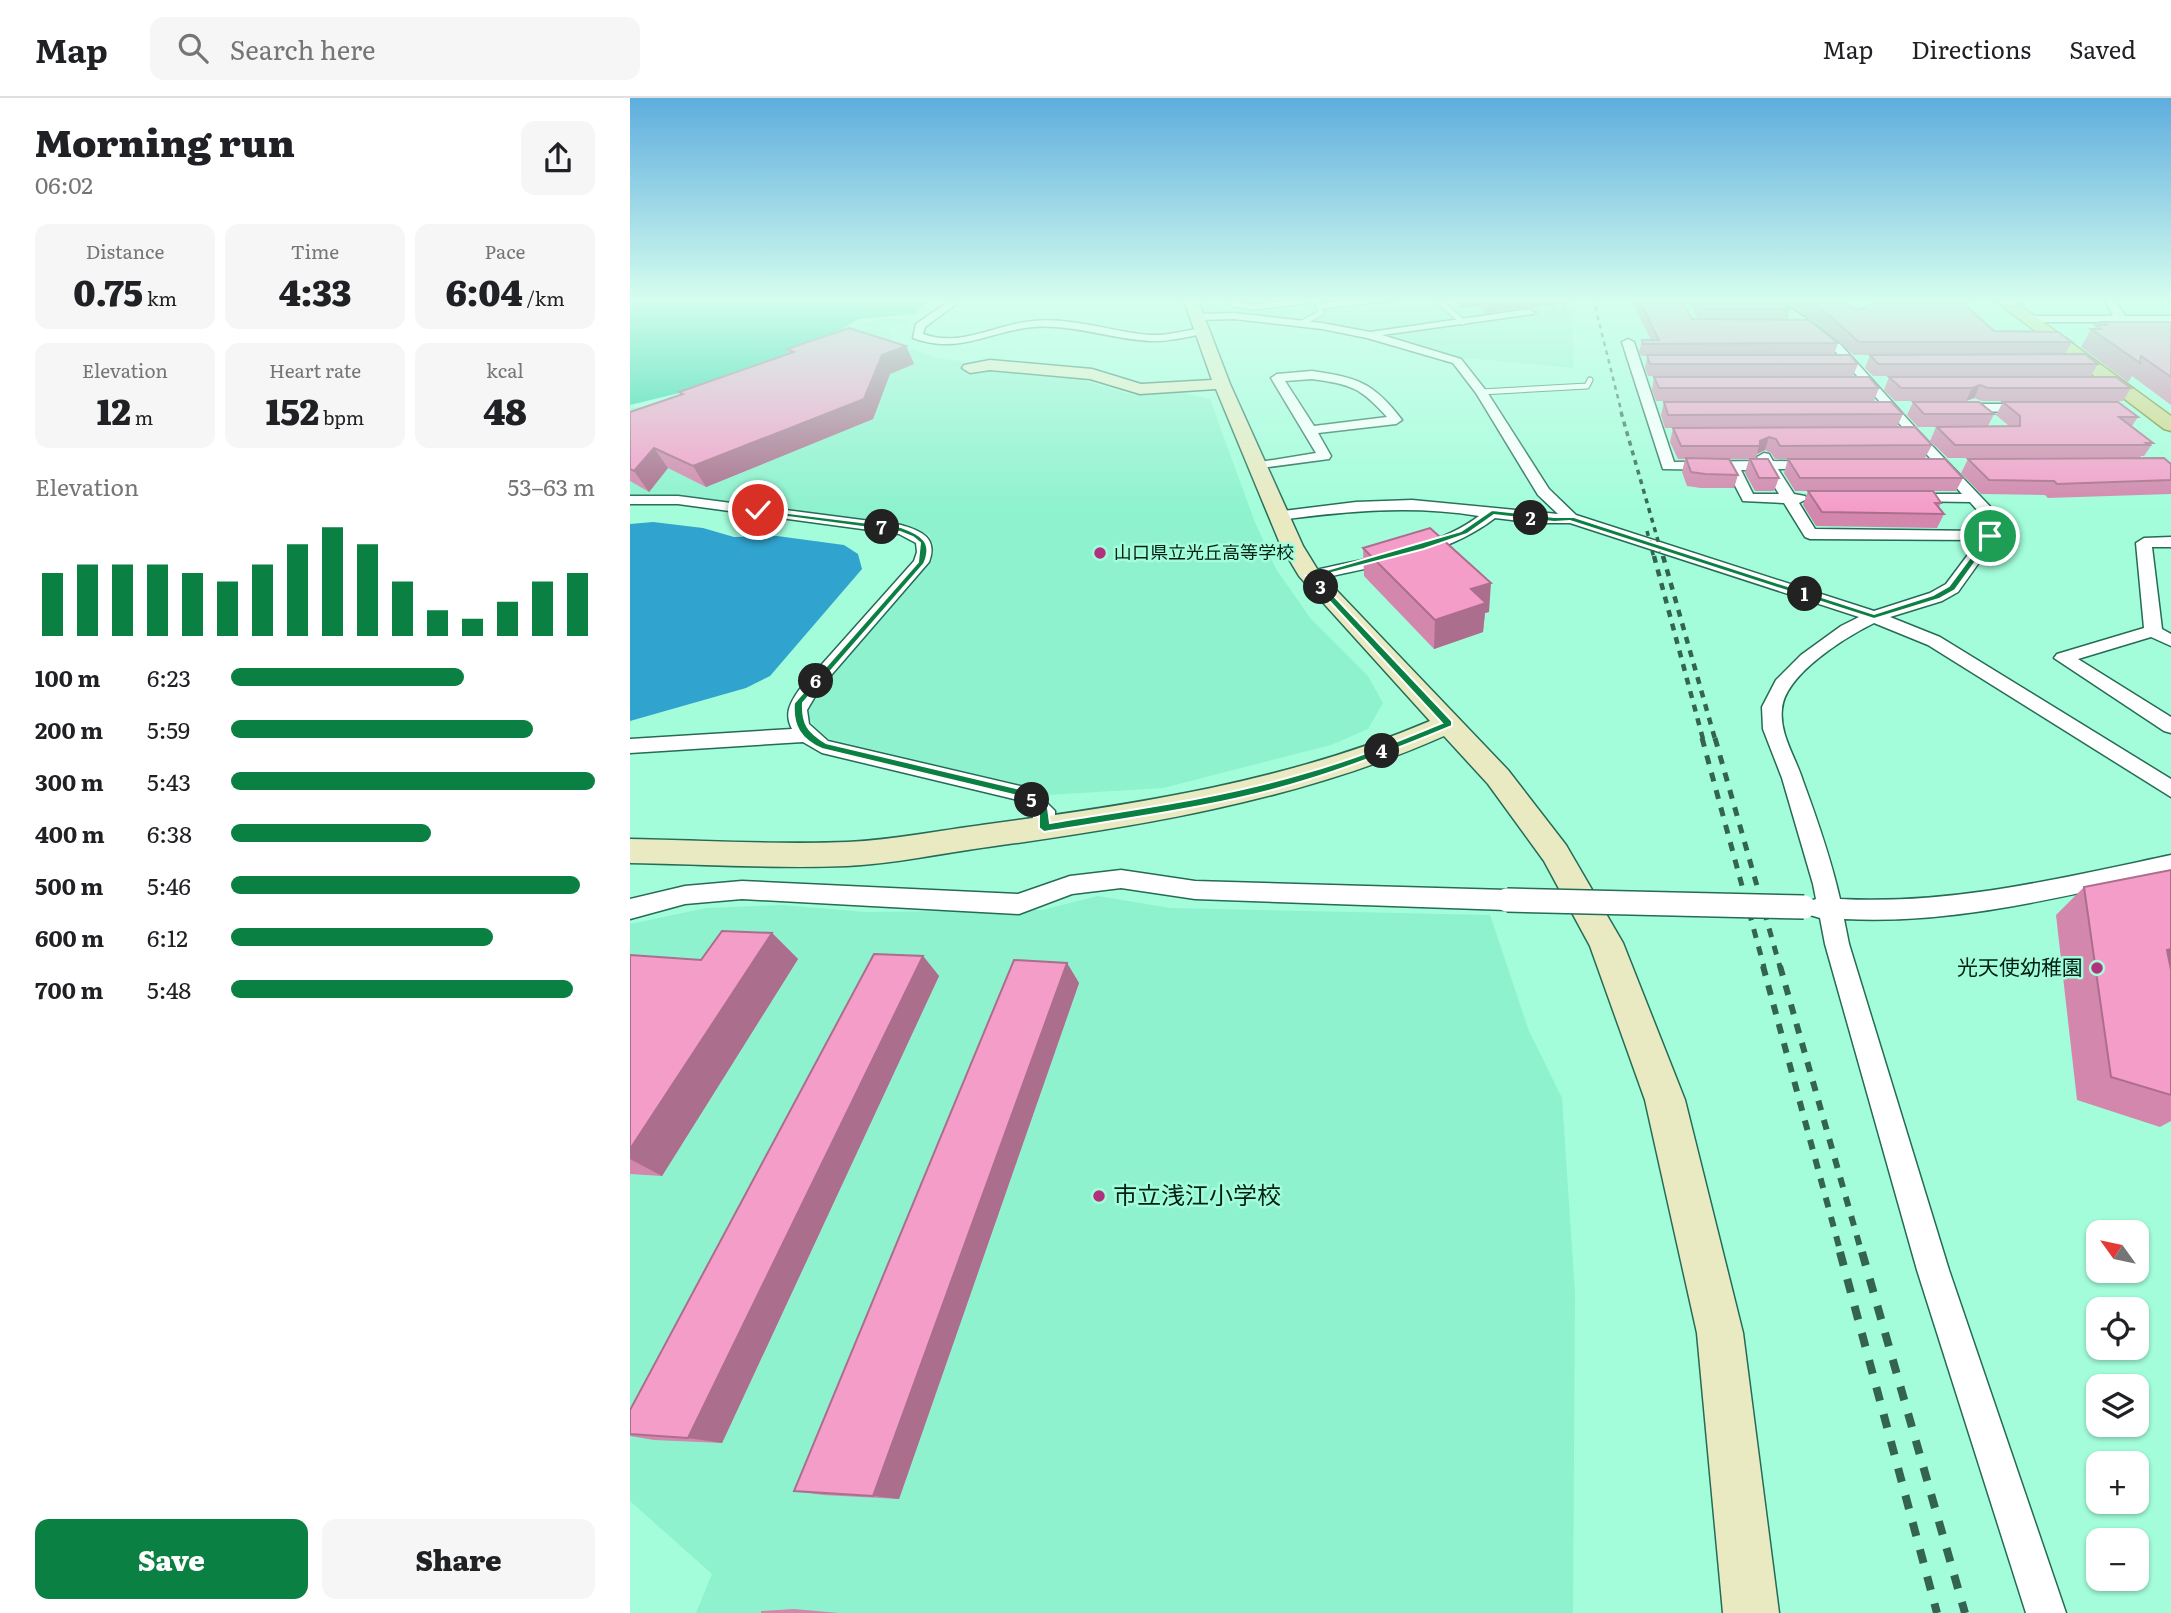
<!DOCTYPE html>
<html lang="en">
<head>
<meta charset="utf-8">
<style>
  :root { --surface:#fff; --page:#f6f6f6; --text:#202124; --muted:#757577; --line:#e0e0e0; --accent:#0b8043 }
  body { margin:0; font-family:Literata,"Noto Sans JP",serif; background:var(--page); color:var(--text); height:100vh; display:flex; flex-direction:column; font-size:26px; white-space:nowrap }
  * { box-sizing:border-box; margin:0 }
  p { font-size:23px; color:var(--muted) }
  .icon { flex:none; width:38px; height:38px; fill:none; stroke:currentColor; stroke-width:2; stroke-linecap:round; stroke-linejoin:round }
  .map { position:relative; flex:1; overflow:hidden }
  .sheet { display:flex; flex-direction:column; background:var(--surface); width:630px }
  .sheet>* { flex:none }
  .needle { width:46px; rotate:303deg }
  .controls { position:absolute; left:1456px; top:1122px; display:grid; gap:14px }
  .controls a { display:grid; place-items:center; width:63px; height:63px; border-radius:14px; background:var(--surface); box-shadow:0 2px 5px #0004; font-size:35px }
  .pin { position:absolute; display:grid; place-items:center; width:60px; height:60px; color:#fff; margin:-30px; border:4px solid #fff; border-radius:50%; box-shadow:0 2px 7px #0007 }
  .km { position:absolute; width:35px; height:35px; margin:-18px; border-radius:50%; background:#222; color:#fff; font-size:19px; line-height:35px; text-align:center }
  .round { display:grid; place-items:center; flex:none; width:74px; height:74px; border-radius:14px; background:var(--page) }
  .head { display:flex; align-items:center; justify-content:space-between; height:119px; padding:0 35px }
  h1 { font-size:38px; font-weight:800; line-height:52px }
  .figures { display:grid; grid-template-columns:repeat(3,1fr); gap:10px; height:119px; padding:7px 35px }
  .figures div { display:grid; align-content:center; border-radius:14px; background:var(--page); text-align:center }
  .figures b { font-size:35px; font-weight:800 }
  .figures small { font-size:19px; font-weight:400 }
  .figures p { font-size:19px }
  .chart { height:196px; padding:14px 35px }
  .chart p { display:flex; justify-content:space-between }
  .chart svg { width:100%; height:126px; margin-top:7px; stroke:var(--accent); stroke-width:6 }
  .primary-button { display:flex; gap:14px; margin-top:auto; padding:14px 35px }
  .primary-button a { flex:1; height:80px; border-radius:14px; background:var(--accent); color:#fff; font-size:28px; font-weight:800; line-height:80px; text-align:center }
  .primary-button a+a { background:var(--page); color:var(--text) }
  ul { padding:0 35px; list-style:none; font-size:23px }
  li { display:grid; grid-template-columns:112px 84px 1fr; align-items:center; height:52px }
  li i { height:18px; border-radius:9px; background:var(--accent) }
  header { display:flex; align-items:center; gap:42px; box-sizing:border-box; height:98px; padding:0 35px; background:var(--surface); border-bottom:2px solid var(--line) }
  header strong { font-size:33px }
  nav { display:flex; gap:38px; margin-inline-start:auto; font-size:24px }
  .search { width:490px; height:63px; background:var(--page); display:flex; align-items:center; gap:18px; box-sizing:border-box; padding:0 24px; border-radius:14px; color:var(--muted); font-size:26px }
  main { display:flex; flex:1; min-height:0 }
  .map>svg:first-child { display:block }
  .built { fill:#8ef2ce }
  .forest { fill:#29d2a4 }
  .water { fill:#30a3cf }
  .lines { fill:none; stroke-linecap:round; stroke-linejoin:round }
  .street-tunnel { stroke:#83d1b4; stroke-width:11; stroke-dasharray:11 5; stroke-linecap:butt }
  .lane-casing { stroke:#256b55; stroke-width:7 }
  .street-casing { stroke:#256b55; stroke-width:3 }
  .secondary-casing { stroke:#256b55; stroke-width:3 }
  .primary-casing { stroke:#78812a; stroke-width:3 }
  .lane { stroke:#fff; stroke-width:5 }
  .street { fill:#fff; fill-rule:evenodd }
  .secondary { fill:#e9e9c2; fill-rule:evenodd }
  .primary { fill:#d4d385; fill-rule:evenodd }
  .rail-far5 { stroke:#346352; stroke-width:2.5; stroke-dasharray:4.5 4.5; stroke-linecap:butt }
  .rail-far4 { stroke:#346352; stroke-width:3.5; stroke-dasharray:5 5; stroke-linecap:butt }
  .rail-far3 { stroke:#346352; stroke-width:4.5; stroke-dasharray:7 7; stroke-linecap:butt }
  .rail-far2 { stroke:#346352; stroke-width:5; stroke-dasharray:9 9; stroke-linecap:butt }
  .rail-far1 { stroke:#346352; stroke-width:6; stroke-dasharray:10 10; stroke-linecap:butt }
  .rail { stroke:#346352; stroke-width:8; stroke-dasharray:14 14; stroke-linecap:butt }
  .street-bridge-casing { stroke:#256b55; stroke-width:26; stroke-linecap:butt }
  .street-bridge { stroke:#fff; stroke-width:23 }
  .wall { fill:#d387ad }
  .shaded-wall { fill:#ac6e8d }
  .building { fill:#f59dc9; stroke:#ac6e8d; stroke-width:2 }
  .route { fill:#0b8043; stroke:#fff; stroke-width:2 }
  .poi-dot { fill:#b1317d; stroke:#a3fddb; stroke-width:2.5 }
  .labels { text-anchor:middle; stroke-width:5; stroke-linejoin:round; paint-order:stroke }
  .far-poi-label { font-size:18px; fill:#032016; stroke:#a3fddb; text-anchor:start }
  .poi-label { font-size:21px; fill:#032016; stroke:#a3fddb; text-anchor:end }
  .near-poi-label { font-size:24px; fill:#032016; stroke:#a3fddb; text-anchor:start }
</style>
</head>
<body>
<header>
<strong>Map</strong>
<div class="search"><svg class="icon" aria-label="search" viewBox="0 0 24 24"><circle cx="10" cy="10" r="6"/><path d="M15 15l6 6"/></svg>Search here</div>
<nav><a>Map</a><a>Directions</a><a>Saved</a></nav>
</header>
<main>
<section class="sheet">
<div class="head"><div><h1>Morning run</h1><p>06:02</p></div><a class="round"><svg class="icon" aria-label="share" viewBox="0 0 24 24"><path d="M12 15V3M7 8l5-5 5 5M5 13v7h14v-7"/></svg></a></div>
<div class="figures">
<div><p>Distance</p><b>0.75<small> km</small></b></div>
<div><p>Time</p><b>4:33</b></div>
<div><p>Pace</p><b>6:04<small> /km</small></b></div>
</div>
<div class="figures">
<div><p>Elevation</p><b>12<small> m</small></b></div>
<div><p>Heart rate</p><b>152<small> bpm</small></b></div>
<div><p>kcal</p><b>48</b></div>
</div>
<div class="chart"><p><span>Elevation</span>53–63 m</p>
<svg viewBox="0 0 160 44" preserveAspectRatio="none"><path d="M5 44V22M15 44V19M25 44V19M35 44V19M45 44V22M55 44V25M65 44V19M75 44V12M85 44V6M95 44V12M105 44V25M115 44V35M125 44V38M135 44V32M145 44V25M155 44V22"/></svg>
</div>
<ul>
<li><b>100 m</b>6:23<i style="width:64%"></i></li>
<li><b>200 m</b>5:59<i style="width:83%"></i></li>
<li><b>300 m</b>5:43<i style="width:100%"></i></li>
<li><b>400 m</b>6:38<i style="width:55%"></i></li>
<li><b>500 m</b>5:46<i style="width:96%"></i></li>
<li><b>600 m</b>6:12<i style="width:72%"></i></li>
<li><b>700 m</b>5:48<i style="width:94%"></i></li>
</ul>
<div class="primary-button"><a>Save</a><a>Share</a></div>
</section>
<div class="map">
<svg width="1541" height="1515" viewBox="0 0 1541 1515">
  <rect width="100%" height="100%" fill="#a3fddb"/>
  <g class="built">
    <polygon points="570,200 943,200 943,270 834,260 768,241 668,220 577,211"/>
    <polygon points="254,220 281,222 277,226 257,231 264,244 306,260 330,263 344,275 363,272 449,281 504,297 553,295 580,301 624,422 646,471 681,521 738,578 753,605 738,631 701,647 533,690 418,697 403,690 190,639 174,611 299,461 304,448 299,437 274,427 54,399 0,400 0,310 22,308 175,258 229,227"/>
    <polygon points="468,798 540,810 860,817 899,933 932,1000 945,1195 943,1515 66,1515 82,1476 0,1403 0,826 76,810 152,807 236,814 412,812"/>
  </g>
  <polygon class="forest" points="0,200 304,200 284,216 229,221 186,246 78,288 0,307"/>
  <polygon class="water" points="23,424 73,430 104,439 147,438 214,447 228,456 232,471 140,578 116,590 0,623 0,426"/>
  <g class="lines">
    <polyline class="street-tunnel" points="899,214 936,210"/>
    <defs>
      <g id="lane">
        <polyline points="600,200 604,206 623,209 686,202"/>
        <polyline points="805,200 833,224"/>
        <polyline points="691,208 768,200"/>
        <polyline points="672,225 691,215 688,205"/>
        <polyline points="851,294 957,288 960,282"/>
      </g>
      <g id="street">
        <polygon points="1474,200 1484,200 1495,218 1541,218 1541,224 1399,224 1394,221 1399,218 1483,218"/>
        <path d="M321 202 325 203V207L295 229 293 236C330 250 366 226 403 223 443 219 481 234 520 237 538 238 556 232 573 230L578 233 573 236C556 239 538 244 520 243 481 241 443 226 403 229 359 233 329 257 283 240L286 226Z"/>
        <path d="M899 211 904 214 903 216 752 237 831 261 857 294 919 391 946 417 1244 513 1300 495 1316 486 1349 442 1180 441 1175 439 1154 405 1113 403 1097 372 1033 371 992 244 998 241 1004 244 1044 364 1130 363 1127 359 1134 355 1139 356 1143 363 1193 364V370L1188 371H1148L1164 396 1175 398 1177 401 1169 405 1185 431 1354 433 1356 422 1340 404 1273 403 1271 400 1278 396H1332L1203 251 1179 231 1188 229 1211 247 1289 334 1372 421 1368 438 1328 494 1312 503 1260 519 1310 539 1541 681V699L1298 547 1244 525C1216 539 1155 576 1152 611 1149 636 1166 660 1173 683 1187 721 1201 761 1210 801 1322 807 1432 780 1541 757V775C1434 798 1324 827 1214 821L1219 846 1319 1172 1436 1515H1396L1287 1172 1195 846 1190 820 1180 817 1176 810 1180 803 1186 801 1183 786 1152 680 1133 631 1132 609 1146 582 1171 557 1211 528 1229 519 940 425H906L865 420C813 460 742 468 680 483L674 481 672 478 674 475C731 460 801 454 849 418 782 407 717 413 650 422L645 420 642 417 645 414 726 404 782 402 928 416 908 397 846 295 823 265 737 240 692 231 604 221 568 222 563 219 568 216 604 215 692 225 740 234ZM1111 372H1134L1149 396H1123Z"/>
        <path d="M682 273C728 280 743 284 772 322L766 326 688 335 701 358 699 361 624 371V365L686 355 641 280 647 276ZM682 281C721 286 731 290 757 319L684 328 655 283Z"/>
        <polygon points="1328,306 1398,306 1404,310 1398,314 1324,313 1322,310"/>
        <path d="M0 398H48L271 427C292 433 308 440 299 464L190 590 177 612 179 626 198 643 403 691 425 713V730L422 736 414 738 406 736 403 730V716L388 702 192 655 173 644 0 655V641L162 631C154 616 160 605 169 592L284 463 287 454 286 445 269 436 48 406H0Z"/>
        <polygon points="1541,439 1541,449 1522,449 1532,531 1541,536 1541,548 1521,539 1448,561 1541,619 1541,635 1534,633 1424,560 1427,556 1514,530 1506,445 1514,440"/>
        <polygon points="491,772 565,783 877,792 885,795 889,802 885,809 877,812 565,801 491,790 442,796 389,816 112,801 55,806 0,821 0,801 55,788 112,783 388,796 440,778"/>
      </g>
      <g id="secondary">
        <path d="M553 200H567L600 286 673 448 689 474 878 672 936 747 993 845 1055 1002 1113 1235 1149 1515H1093L1067 1235 1015 1002 960 848 914 763 858 686 814 638C670 702 513 728 358 749 312 755 264 766 217 768 145 771 72 766 0 765V741C72 742 145 747 217 744 264 742 312 732 359 726 509 706 659 683 800 623L669 478 651 448 586 291 510 296 460 281 360 272 340 275 332 270 334 267 360 262 462 271 511 286 582 282Z"/>
        <polygon points="1148,204 1153,205 1187,228 1180,232 1175,231 1143,211 1141,208"/>
      </g>
      <polygon id="primary" points="1362,200 1380,200 1541,318 1541,333 1534,331"/>
    </defs>
    <use href="#lane" class="lane-casing"/>
    <use href="#street" class="street-casing"/>
    <use href="#secondary" class="secondary-casing"/>
    <use href="#primary" class="primary-casing"/>
    <use href="#lane" class="lane"/>
    <use href="#street" class="street"/>
    <use href="#secondary" class="secondary"/>
    <use href="#primary" class="primary"/>
    <polyline class="rail-far5" points="963,200 992,316"/>
    <g class="rail-far4">
      <polyline points="991,314 1033,460"/>
      <polyline points="1017,433 1024,460"/>
    </g>
    <g class="rail-far3">
      <polyline points="1024,458 1073,641"/>
      <polyline points="1033,458 1085,641"/>
    </g>
    <g class="rail-far2">
      <polyline points="1072,640 1134,869"/>
      <polyline points="1085,640 1150,869"/>
    </g>
    <g class="rail-far1">
      <polyline points="1133,868 1211,1156"/>
      <polyline points="1150,868 1232,1156"/>
    </g>
    <g class="rail">
      <polyline points="1210,1154 1307,1515"/>
      <polyline points="1232,1154 1335,1515"/>
    </g>
    <defs>
      <polyline id="street-bridge" points="877,802 1174,809"/>
    </defs>
    <use href="#street-bridge" class="street-bridge-casing"/>
    <use href="#street-bridge" class="street-bridge"/>
  </g>
  <g class="wall">
    <polygon points="819,200 941,200 941,205 855,215 848,208 830,210"/>
    <polygon points="1000,200 1050,200 1062,221 1068,221 1057,200 1154,200 1154,203 1146,202 1160,211 1157,222 1208,245 1204,257 1228,266 1223,278 1018,278 1015,270 1017,258 1011,258 1009,254 1012,242 1021,242"/>
    <polygon points="1155,200 1191,200 1228,212 1338,210 1364,233 1442,244 1435,256 1468,266 1461,278 1243,278 1235,270 1240,257 1224,257 1188,226 1154,203"/>
    <polygon points="1472,224 1541,224 1541,307 1502,278 1498,284 1451,249 1461,231 1464,231 1466,227 1470,227"/>
    <polygon points="276,248 284,266 260,276 243,321 76,389 38,370 19,394 0,383 0,314 51,297 49,294 159,256 157,251"/>
    <polygon points="1024,279 1249,290 1244,303 1026,303 1022,292"/>
    <polygon points="1259,279 1501,290 1493,303 1352,303 1344,300 1336,303 1265,303 1254,292"/>
    <polygon points="1034,304 1273,316 1267,329 1302,347 1295,360 1209,361 1333,380 1326,393 1304,393 1311,405 1309,409 1314,416 1307,430 1186,428 1173,407 1178,393 1165,393 1154,375 1158,361 1145,361 1141,355 1135,352 1127,356 1126,361 1149,380 1144,393 1125,393 1115,375 1119,361 1100,361 1108,377 1104,390 1071,390 1057,388 1052,374 1055,361 1048,361 1040,344 1043,330 1035,330 1031,317"/>
    <polygon points="1283,304 1364,316 1358,328 1379,328 1366,317 1373,304 1508,319 1502,328 1523,345 1514,358 1511,358 1510,360 1541,366 1541,396 1418,400 1415,397 1351,396 1331,375 1338,361 1459,360 1318,360 1300,343 1306,329 1288,329 1277,317"/>
    <polygon points="733,450 859,514 855,515 853,534 804,551 734,478"/>
    <polygon points="1541,772 1541,1023 1530,1029 1447,1002 1426,817 1454,789"/>
    <polygon points="142,835 168,861 32,1078 0,1076 0,857 71,862"/>
    <polygon points="293,858 309,878 92,1345 24,1342 0,1338 0,1312"/>
    <polygon points="437,865 449,885 269,1401 193,1397 164,1393"/>
    <polygon points="164,1511 209,1515 131,1515 131,1513"/>
  </g>
  <g class="shaded-wall">
    <polygon points="830,200 848,200 848,208 830,210"/>
    <polygon points="856,200 941,200 941,205 855,215"/>
    <polygon points="276,248 284,266 260,276 243,321 76,389 63,368 252,257"/>
    <polygon points="1350,287 1344,300 1336,303 1342,290"/>
    <polygon points="1139,339 1135,352 1127,356 1130,343"/>
    <polygon points="24,350 38,370 19,394 4,373"/>
    <polygon points="861,485 859,514 855,515 853,534 804,551 805,522 841,491"/>
    <polygon points="142,835 168,861 32,1078 0,1061 0,1051"/>
    <polygon points="1541,851 1541,867 1503,879 1537,852"/>
    <polygon points="293,858 309,878 92,1345 58,1340"/>
    <polygon points="437,865 449,885 269,1401 243,1398"/>
  </g>
  <g class="building">
    <polygon points="1008,200 1050,200 1062,221 1179,222 1208,245 1013,246 1012,242 1029,242"/>
    <polygon points="1066,200 1117,200 1145,202 1160,211 1071,211"/>
    <polygon points="1174,200 1191,200 1193,201 1201,200 1228,212 1256,200 1332,200 1341,204 1335,207 1364,233 1428,234 1442,244 1229,244 1193,212"/>
    <polygon points="1472,224 1541,224 1541,279 1511,258 1510,265 1461,231 1471,231 1466,227 1477,227"/>
    <polygon points="219,230 276,248 252,257 234,301 63,368 24,350 4,373 0,371 0,314 53,296 49,294 164,254 157,251"/>
    <polygon points="1455,256 1468,266 1248,266 1240,257"/>
    <polygon points="1017,257 1220,257 1228,266 1020,266"/>
    <polygon points="1024,279 1239,279 1249,290 1029,290"/>
    <polygon points="1259,279 1486,279 1501,290 1358,290 1350,287 1342,290 1271,290"/>
    <polygon points="1034,304 1261,304 1273,316 1038,317"/>
    <polygon points="1283,304 1349,304 1364,316 1294,316"/>
    <polygon points="1373,304 1488,304 1508,319 1489,319 1523,345 1516,345 1519,347 1325,347 1307,329 1390,328 1390,318"/>
    <polygon points="1285,329 1302,347 1150,348 1146,341 1139,339 1130,343 1130,348 1051,348 1043,330"/>
    <polygon points="1056,360 1099,361 1108,377 1075,376 1061,374"/>
    <polygon points="1534,360 1541,366 1541,382 1427,386 1424,383 1359,382 1338,361"/>
    <polygon points="1120,361 1138,361 1149,380 1129,380"/>
    <polygon points="1158,361 1315,361 1333,380 1170,380"/>
    <polygon points="1178,393 1303,393 1311,405 1305,405 1314,416 1192,414"/>
    <polygon points="800,430 861,485 841,491 856,505 805,522 733,450"/>
    <polygon points="1541,772 1541,851 1537,852 1541,872 1541,997 1481,979 1454,789"/>
    <polygon points="92,833 142,835 0,1051 0,857 71,862"/>
    <polygon points="244,856 293,858 58,1340 0,1336 0,1312"/>
    <polygon points="384,862 437,865 243,1398 164,1393"/>
  </g>
  <linearGradient id="sky" x2="0" y2="1"><stop stop-color="#5eadde"/><stop offset="0.49" stop-color="#d6feef"/><stop offset="1" stop-color="#d6feef" stop-opacity="0"/></linearGradient>
  <rect width="1541" height="412" fill="url(#sky)"/>
  <path class="route" d="M125 411 271 429C291 436 304 444 294 466L173 605C172 626 178 634 196 645L399 693 418 710 420 725C504 711 590 700 671 676 719 663 766 644 812 625L676 478 831 433 862 412 924 419H944L1244 516 1303 497 1319 488 1357 437 1364 438 1325 492 1309 501 1244 521 940 423 924 424 864 417 837 436 794 451 686 479 822 623V628C774 648 726 667 677 682 595 708 499 720 414 734L409 730V714L392 699 192 651C171 642 162 628 164 605L288 464 290 445 283 439 270 434 128 415Z"/>
  <g class="poi-dot">
    <circle cx="470" cy="455" r="7"/>
    <circle cx="1467" cy="870" r="7"/>
    <circle cx="469" cy="1098" r="7"/>
  </g>
  <g class="labels">
    <g class="far-poi-label">
      <text x="484" y="461">山口県立光丘高等学校</text>
    </g>
    <g class="poi-label">
      <text x="1453" y="877">光天使幼稚園</text>
    </g>
    <g class="near-poi-label">
      <text x="483" y="1106">市立浅江小学校</text>
    </g>
  </g>
</svg>
<div class="controls">
<a><svg class="needle" viewBox="-14 -14 28 28"><path d="M0-13l5 13h-10z" fill="#e53935"/><path d="M0 13l5-13h-10z" fill="#757577"/></svg></a>
<a><svg class="icon" aria-label="locate" viewBox="0 0 24 24"><circle cx="12" cy="12" r="6"/><path d="M12 2v4M12 18v4M2 12h4M18 12h4"/></svg></a>
<a><svg class="icon" aria-label="layers" viewBox="0 0 24 24"><path d="M12 4l9 5-9 5-9-5zM3 14l9 5 9-5"/></svg></a>
<a>+</a>
<a>−</a>
</div>
<div class="pin" style="left:1360px;top:438px;background:#1e9e55"><svg class="icon" aria-label="arrive" viewBox="0 0 24 24"><path d="M6 21V4h12l-3 4 3 4H6"/></svg></div>
<div class="pin" style="left:128px;top:412px;background:#d93025"><svg class="icon" aria-label="check" viewBox="0 0 24 24"><path d="M5 12l5 5 9-10"/></svg></div>
<b class="km" style="left:1175px;top:496px">1</b>
<b class="km" style="left:901px;top:420px">2</b>
<b class="km" style="left:691px;top:489px">3</b>
<b class="km" style="left:752px;top:653px">4</b>
<b class="km" style="left:402px;top:702px">5</b>
<b class="km" style="left:186px;top:583px">6</b>
<b class="km" style="left:252px;top:429px">7</b>
</div>
</main>
</body>
</html>
